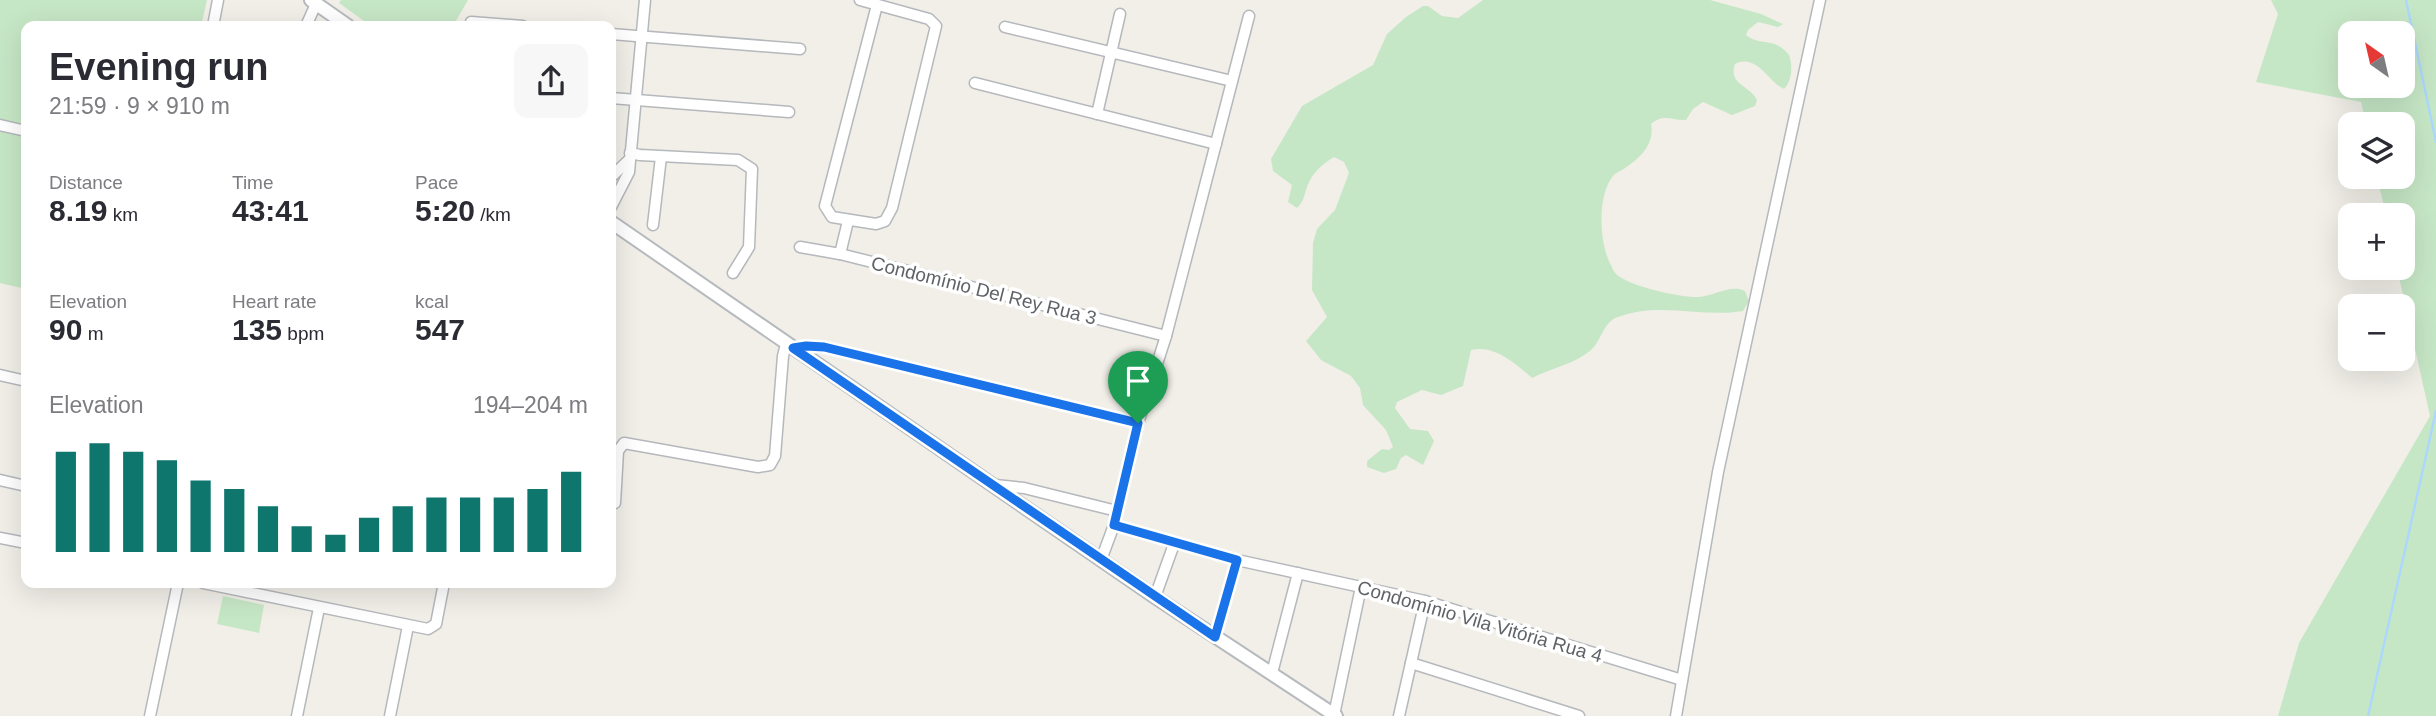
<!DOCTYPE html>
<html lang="en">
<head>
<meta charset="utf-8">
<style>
  :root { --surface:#fff; --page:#f7f7f7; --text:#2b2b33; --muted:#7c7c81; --accent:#0f766e }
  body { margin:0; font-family:Arial,sans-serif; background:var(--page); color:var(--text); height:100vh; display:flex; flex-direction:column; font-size:26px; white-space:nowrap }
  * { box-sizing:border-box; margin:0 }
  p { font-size:23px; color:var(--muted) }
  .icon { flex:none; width:38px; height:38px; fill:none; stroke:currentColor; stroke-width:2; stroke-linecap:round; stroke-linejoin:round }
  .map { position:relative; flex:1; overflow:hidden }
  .side { position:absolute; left:21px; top:21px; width:595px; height:567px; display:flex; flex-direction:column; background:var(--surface); border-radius:14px; box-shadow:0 7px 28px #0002 }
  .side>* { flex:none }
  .needle { width:46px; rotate:326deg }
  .controls { position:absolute; left:2338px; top:21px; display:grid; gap:14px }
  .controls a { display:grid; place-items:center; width:77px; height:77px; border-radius:14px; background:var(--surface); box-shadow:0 7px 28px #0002; font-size:35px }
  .pin { position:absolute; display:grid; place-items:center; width:60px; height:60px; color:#fff; margin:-72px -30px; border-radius:50% 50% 50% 0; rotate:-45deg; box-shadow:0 0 7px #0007 }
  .pin .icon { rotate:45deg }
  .round { display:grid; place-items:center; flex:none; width:74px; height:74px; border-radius:14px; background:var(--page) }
  .overview { display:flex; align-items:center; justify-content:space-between; height:119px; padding:0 28px }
  h1 { font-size:38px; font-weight:700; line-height:52px }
  .stats { display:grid; grid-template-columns:repeat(3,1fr); gap:10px; height:119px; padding:7px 28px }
  .stats div { display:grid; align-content:center }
  .stats b { font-size:30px; font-weight:700 }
  .stats small { font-size:19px; font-weight:400 }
  .stats p { font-size:19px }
  .chart { height:196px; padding:14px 28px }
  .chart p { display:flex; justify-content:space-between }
  .chart svg { width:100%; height:126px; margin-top:7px; stroke:var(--accent); stroke-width:6 }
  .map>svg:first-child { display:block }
  .green { fill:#c6e7c6; fill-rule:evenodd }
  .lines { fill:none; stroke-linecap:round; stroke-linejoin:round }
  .stream { stroke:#acd8fd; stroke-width:2.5 }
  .street-casing { stroke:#b5b8bc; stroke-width:13 }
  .secondary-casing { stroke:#b6babe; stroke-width:16 }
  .street { stroke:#fff; stroke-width:10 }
  .secondary { stroke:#fff; stroke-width:12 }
  .route-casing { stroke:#fff; stroke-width:14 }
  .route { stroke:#1a73e8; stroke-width:9 }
  .labels { text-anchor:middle; stroke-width:7; stroke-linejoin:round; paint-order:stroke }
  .street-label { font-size:19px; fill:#5f6367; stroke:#fff }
</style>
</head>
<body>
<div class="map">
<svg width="2436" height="716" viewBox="0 0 2436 716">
  <rect width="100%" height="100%" fill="#f1efe8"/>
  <g class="green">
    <polygon points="0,0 207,0 201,26 26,26 26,289 0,283"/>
    <polygon points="341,0 468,0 453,26 371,26 339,3"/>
    <path d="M1483 0H1710L1761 14 1783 24 1778 27 1758 22 1748 30 1746 35C1761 47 1774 36 1789 55 1793 66 1792 81 1784 89 1769 83 1757 53 1735 64 1728 85 1750 85 1757 100L1755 106 1732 115 1703 102 1693 109 1686 120C1672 121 1664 113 1651 124 1655 145 1639 159 1622 170 1619 172 1615 173 1613 176 1597 195 1599 244 1611 265 1613 270 1615 274 1620 277 1635 287 1681 298 1699 297 1715 296 1730 284 1745 291L1749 301 1743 311C1702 318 1659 301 1618 317 1603 322 1602 340 1591 350 1575 364 1551 368 1532 378 1516 364 1494 344 1471 350L1463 386 1441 395 1422 390 1397 402 1395 408 1410 429 1428 431 1434 441 1423 465 1406 455 1401 458 1396 469 1384 473 1367 467V461L1382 449 1389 450 1393 447 1386 430 1363 405 1360 388 1351 376 1321 360 1306 341 1327 317 1312 290 1313 243 1317 229 1335 210 1349 173 1344 162 1334 157C1321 165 1312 173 1307 187 1304 196 1304 201 1297 208L1288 202 1292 185 1273 171 1271 159 1302 106 1373 65 1387 34 1406 17 1423 6H1428L1442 16 1458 18Z"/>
    <path d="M2271 0H2436V716H2278L2299 643 2430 416 2397 268H2403V215H2386L2377 177H2403V124H2366L2361 102 2256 82 2278 14ZM2403 33V86H2350V33Z"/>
    <polygon points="223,596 264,605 259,633 217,624"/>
  </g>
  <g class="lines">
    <g class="stream">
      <polyline points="2406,0 2436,142"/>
      <polyline points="2368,716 2436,411"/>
    </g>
    <defs>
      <g id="street">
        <polyline points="860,0 929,19 936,26 892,208 885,221 876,224 832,217 825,206 877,5"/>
        <polyline points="471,22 523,26"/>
        <polyline points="213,26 218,0"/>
        <polyline points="306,26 316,4"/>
        <polyline points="1005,27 1232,81"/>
        <polyline points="611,34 800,49"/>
        <polyline points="975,83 1216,144"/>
        <polyline points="611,98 789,112"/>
        <polyline points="1097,114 1120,14"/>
        <polyline points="0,125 26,131"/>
        <polyline points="630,153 640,155 738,160 752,169 749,247 733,273"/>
        <polyline points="611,177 629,160"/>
        <polyline points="611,207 629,172 645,0"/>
        <polyline points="653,225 661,157"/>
        <polyline points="800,247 840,254 1166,336"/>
        <polyline points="840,254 848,221"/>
        <polyline points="793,348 824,347 1138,423"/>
        <polyline points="0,375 26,381"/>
        <polyline points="0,480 26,486"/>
        <polyline points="995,485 1024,488 1117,511"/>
        <polyline points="615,503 618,451 624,443 758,467 770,465 775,456 783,356 786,344"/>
        <polyline points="1114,525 1237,560 1425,601 1682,680"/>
        <polyline points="0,538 26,543"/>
        <polyline points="1101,560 1114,525 1138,423 1166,336 1249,16"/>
        <polyline points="203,583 428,629 436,624 444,583"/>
        <polyline points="1155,597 1174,544"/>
        <polyline points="1215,637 1237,560"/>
        <polyline points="1411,663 1579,716"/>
        <polyline points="1272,673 1298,573"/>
        <polyline points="1334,715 1361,587"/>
        <polyline points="150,716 178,583"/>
        <polyline points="297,716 319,608"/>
        <polyline points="390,716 408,626"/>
        <polyline points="1399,716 1425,601"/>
        <polyline points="1676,716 1718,472 1820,0"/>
      </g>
      <g id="secondary">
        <polyline points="311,0 348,26"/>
        <polyline points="611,222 1155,597 1336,716"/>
      </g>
    </defs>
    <use href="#street" class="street-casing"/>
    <use href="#secondary" class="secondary-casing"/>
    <use href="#street" class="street"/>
    <use href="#secondary" class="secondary"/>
  </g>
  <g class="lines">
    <defs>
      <polygon id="route" points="806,346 824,347 1138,423 1114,525 1237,560 1215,637 793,348"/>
    </defs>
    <use href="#route" class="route-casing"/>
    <use href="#route" class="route"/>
  </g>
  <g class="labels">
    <g class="street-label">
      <text transform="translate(984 290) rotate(14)" y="7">Condomínio Del Rey Rua 3</text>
      <text transform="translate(1480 621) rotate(16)" y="7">Condomínio Vila Vitória Rua 4</text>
    </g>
  </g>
</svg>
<div class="controls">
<a><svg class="needle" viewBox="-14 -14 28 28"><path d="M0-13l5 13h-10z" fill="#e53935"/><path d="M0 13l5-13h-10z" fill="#7c7c81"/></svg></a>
<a><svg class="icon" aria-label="layers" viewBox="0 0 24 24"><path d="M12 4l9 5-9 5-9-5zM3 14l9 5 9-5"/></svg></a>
<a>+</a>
<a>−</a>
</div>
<div class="pin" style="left:1138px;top:423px;background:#1e9e55"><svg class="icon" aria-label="arrive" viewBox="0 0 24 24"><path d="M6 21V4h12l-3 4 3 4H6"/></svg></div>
<section class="side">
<div class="overview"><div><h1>Evening run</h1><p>21:59 · 9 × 910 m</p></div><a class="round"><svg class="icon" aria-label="share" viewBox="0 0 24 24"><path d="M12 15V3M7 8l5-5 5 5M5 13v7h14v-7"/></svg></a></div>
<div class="stats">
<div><p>Distance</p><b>8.19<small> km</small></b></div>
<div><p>Time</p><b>43:41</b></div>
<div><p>Pace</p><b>5:20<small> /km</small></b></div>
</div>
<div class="stats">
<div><p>Elevation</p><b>90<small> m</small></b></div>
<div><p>Heart rate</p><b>135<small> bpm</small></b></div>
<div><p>kcal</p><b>547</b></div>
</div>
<div class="chart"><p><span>Elevation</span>194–204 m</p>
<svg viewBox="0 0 160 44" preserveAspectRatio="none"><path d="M5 44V9M15 44V6M25 44V9M35 44V12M45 44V19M55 44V22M65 44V28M75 44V35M85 44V38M95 44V32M105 44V28M115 44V25M125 44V25M135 44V25M145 44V22M155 44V16"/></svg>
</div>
</section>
</div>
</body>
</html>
